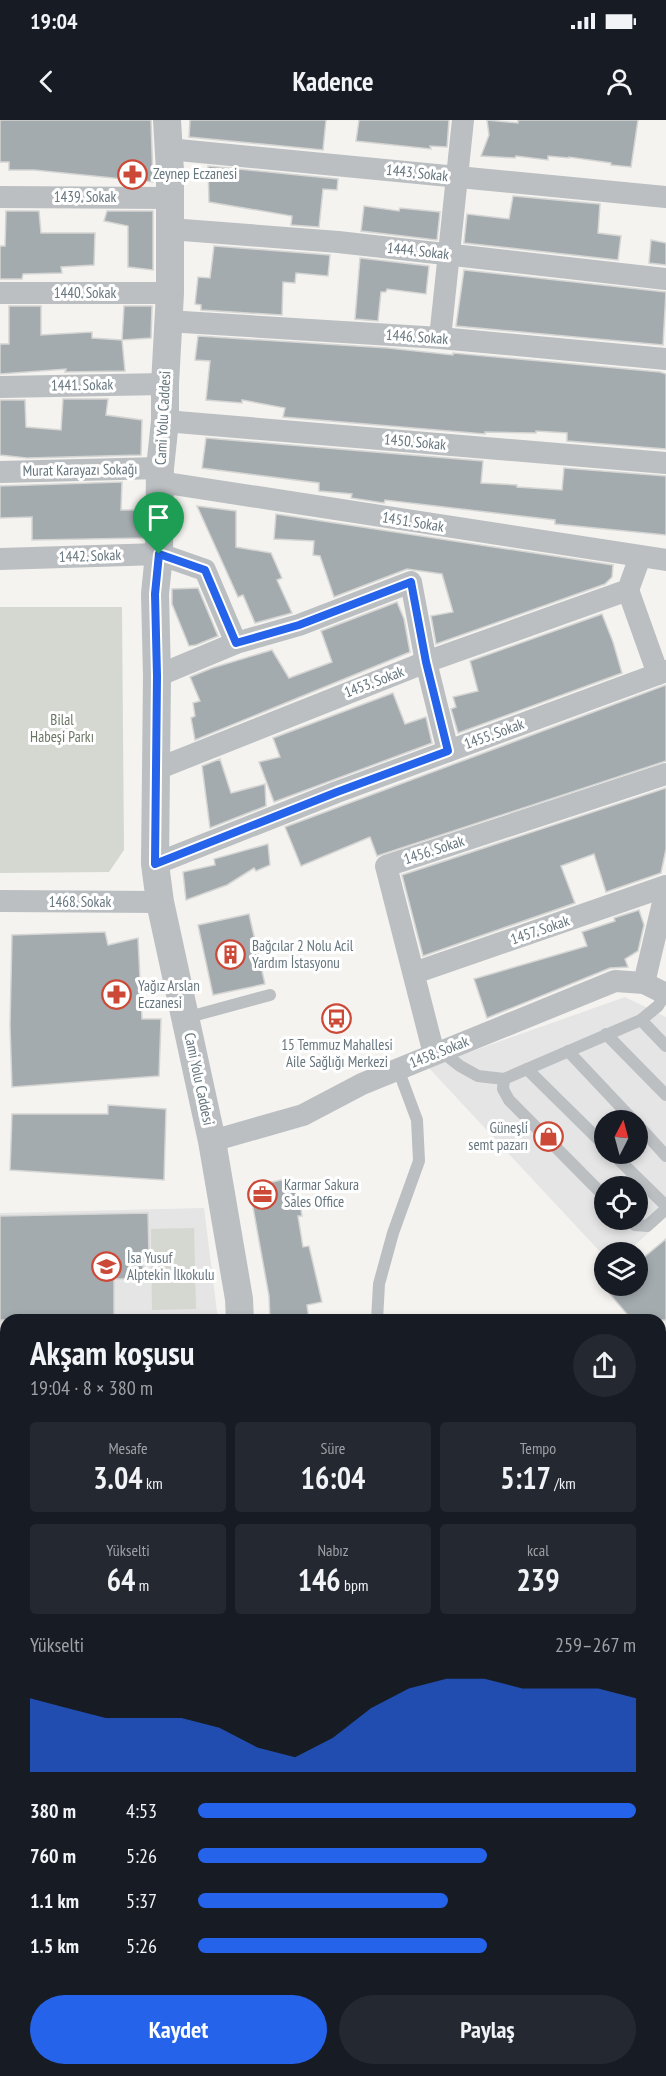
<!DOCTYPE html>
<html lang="tr">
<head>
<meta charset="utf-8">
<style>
  :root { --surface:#171b24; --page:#242831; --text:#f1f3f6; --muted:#9ea1a6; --accent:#2563eb }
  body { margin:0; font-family:"PT Sans Narrow",sans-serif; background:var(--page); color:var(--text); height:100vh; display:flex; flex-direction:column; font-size:22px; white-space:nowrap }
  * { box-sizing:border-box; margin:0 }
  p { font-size:20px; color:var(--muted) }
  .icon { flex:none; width:33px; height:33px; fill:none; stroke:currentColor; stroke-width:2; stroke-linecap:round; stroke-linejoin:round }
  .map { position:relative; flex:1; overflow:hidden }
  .sheet { position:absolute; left:0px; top:1194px; width:666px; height:762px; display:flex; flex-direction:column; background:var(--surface); border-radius:18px 18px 0 0; box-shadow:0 3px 9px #0003 }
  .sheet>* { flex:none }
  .needle { width:39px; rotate:6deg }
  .controls { position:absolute; left:594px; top:990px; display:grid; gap:12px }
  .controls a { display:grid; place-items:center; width:54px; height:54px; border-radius:50%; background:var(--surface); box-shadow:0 3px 9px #0003; font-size:30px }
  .pin { position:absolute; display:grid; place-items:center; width:51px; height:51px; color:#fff; margin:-62px -26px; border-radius:50% 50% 50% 0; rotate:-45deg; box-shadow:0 0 6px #0007 }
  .pin .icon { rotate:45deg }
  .round { display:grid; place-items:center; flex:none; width:63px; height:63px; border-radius:32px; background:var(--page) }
  .head { display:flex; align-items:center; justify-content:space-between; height:102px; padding:0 30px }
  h1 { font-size:33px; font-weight:800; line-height:45px }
  .stats { display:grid; grid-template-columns:repeat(3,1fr); gap:9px; height:102px; padding:6px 30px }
  .stats div { display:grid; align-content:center; border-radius:6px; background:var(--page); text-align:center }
  .stats b { font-size:30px; font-weight:800 }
  .stats small { font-size:16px; font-weight:400 }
  .stats p { font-size:16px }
  .chart { height:168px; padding:12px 30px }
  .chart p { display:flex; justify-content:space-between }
  .chart svg { width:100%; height:108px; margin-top:6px; fill:var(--accent); opacity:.7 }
  .button { display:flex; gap:12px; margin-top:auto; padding:12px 30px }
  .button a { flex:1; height:69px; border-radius:36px; background:var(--accent); color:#fff; font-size:24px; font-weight:800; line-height:69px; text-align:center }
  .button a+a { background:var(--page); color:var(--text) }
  ul { padding:0 30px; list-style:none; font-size:20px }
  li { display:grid; grid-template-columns:96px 72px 1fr; align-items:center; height:45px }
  li i { height:15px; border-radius:8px; background:var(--accent) }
  .status { display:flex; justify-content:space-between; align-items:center; height:42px; padding:0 30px; background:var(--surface); direction:ltr }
  .status svg { height:16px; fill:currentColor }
  header { display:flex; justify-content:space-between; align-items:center; height:78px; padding:0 30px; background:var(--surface); font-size:27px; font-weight:800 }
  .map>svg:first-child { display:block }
  .built { fill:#e4e5e4; fill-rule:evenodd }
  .green { fill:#d4d8d0 }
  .building { fill:#a3abaf; stroke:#d5d5d3; stroke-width:1.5 }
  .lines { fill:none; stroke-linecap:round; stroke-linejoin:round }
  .service { stroke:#bbbfc2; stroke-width:12 }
  .minor { stroke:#bbbfc2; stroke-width:22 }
  .tertiary { stroke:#bbbfc2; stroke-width:28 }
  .route-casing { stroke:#fff; stroke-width:12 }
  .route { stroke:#2563eb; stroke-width:8 }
  .labels { text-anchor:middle; stroke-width:6; stroke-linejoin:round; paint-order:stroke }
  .street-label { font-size:15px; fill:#66767e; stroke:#fff }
  .poi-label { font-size:15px; fill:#66767e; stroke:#fff; text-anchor:start }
  .park-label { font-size:15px; fill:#6a7664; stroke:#fff }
</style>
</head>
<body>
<div class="status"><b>19:04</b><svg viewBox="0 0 49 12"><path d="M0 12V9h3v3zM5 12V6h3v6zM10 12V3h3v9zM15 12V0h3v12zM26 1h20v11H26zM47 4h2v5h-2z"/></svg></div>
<header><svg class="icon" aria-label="back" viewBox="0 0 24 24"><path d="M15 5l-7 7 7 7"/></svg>Kadence<svg class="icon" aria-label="person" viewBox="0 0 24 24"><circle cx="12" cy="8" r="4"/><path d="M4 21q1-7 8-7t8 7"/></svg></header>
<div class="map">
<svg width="666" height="1956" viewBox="0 0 666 1956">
  <rect width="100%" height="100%" fill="#f4f3f0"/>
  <g class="built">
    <path d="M625 877 666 897V1097L627 1132H604V1136L428 947ZM604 1000H638V1034H604ZM604 1066H638V1100H604Z"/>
    <polygon points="204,1088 218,1200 6,1200 6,1214 0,1215 0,1093"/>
  </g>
  <g class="green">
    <polygon points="0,487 122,487 124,730 109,752 0,753"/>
    <polygon points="194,1108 196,1189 152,1190 151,1109"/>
  </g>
  <g class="building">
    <polygon points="0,0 151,0 153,62 34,50 9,50 9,42 0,42"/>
    <polygon points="190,0 326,0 323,30 189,17"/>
    <polygon points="359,0 449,0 447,27 430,26 431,29 356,21"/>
    <polygon points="487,0 518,3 518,0 638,0 631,47 611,45 611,43 569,37 569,38 548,36 548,40 516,36 515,38 481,36 489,15"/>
    <polygon points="208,46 338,59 337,70 323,69 319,107 291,105 292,96 209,82"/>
    <polygon points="513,76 600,84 598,113 621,116 618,140 464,123 467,94 509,99"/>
    <polygon points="364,86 399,91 400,88 440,92 437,120 361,111"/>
    <polygon points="6,91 39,91 41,113 95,113 94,145 61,147 62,153 23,154 22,159 0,159 0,126 5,126"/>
    <polygon points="107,91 153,91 153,150 128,147 128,106 104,101"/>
    <polygon points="651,120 666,123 666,145 649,143"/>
    <polygon points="214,126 330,135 328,156 296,153 295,163 283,162 282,195 201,190 201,185 195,184 198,157 210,158"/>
    <polygon points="360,138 429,146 426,174 387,169 386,172 381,172 378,201 355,199"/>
    <polygon points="464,150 666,172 663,225 456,206"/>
    <polygon points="9,186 41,186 41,215 92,212 92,218 122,220 125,251 65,252 66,249 0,254 0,224 9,224"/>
    <polygon points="124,186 152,186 151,218 122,220"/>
    <polygon points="198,216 388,228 453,235 453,233 660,252 666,254 666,329 567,321 567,313 536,311 536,313 485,312 485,314 283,297 285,288 242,280 242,283 206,280 210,241 195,240"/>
    <polygon points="63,279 108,279 106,295 142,300 141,335 27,338 0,335 0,280 25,280 26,307 61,310"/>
    <polygon points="206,318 483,341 481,363 517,365 517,367 562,370 564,348 666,356 666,415 555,404 555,400 385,380 384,383 351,378 352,374 319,371 319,363 202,348"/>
    <polygon points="122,362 121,390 143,390 143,418 32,420 32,397 0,398 0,366"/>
    <polygon points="197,386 236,391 236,427 271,433 282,458 277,460 292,493 255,503 243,475 238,477"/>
    <polygon points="276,394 613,445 612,457 605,464 436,524 431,496 453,492 442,454 407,449 334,477 320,436 313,435 314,421 274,419"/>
    <polygon points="198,468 218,516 196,525 189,526 172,484 172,469"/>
    <polygon points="397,482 404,499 410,532 195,620 191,598 195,596 193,583 200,581 190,557 212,548 272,530 289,558 332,542 321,511"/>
    <polygon points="602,494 613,522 622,553 458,613 451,589 456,587 453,577 478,571 470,541"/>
    <polygon points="666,565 666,641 377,736 370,717 301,746 285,707"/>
    <polygon points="393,573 405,604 426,597 432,623 274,682 259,642 280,637 273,618"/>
    <polygon points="220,639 231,673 265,664 266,686 210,708 202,646"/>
    <polygon points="666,668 666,729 661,753 606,772 594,734 561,746 575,783 423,836 402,755"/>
    <polygon points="268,724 270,745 256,751 254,748 227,765 186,780 183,752 215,745 214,739"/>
    <polygon points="639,790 644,805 638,831 625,839 628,847 610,848 487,898 474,859 587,826 582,812 615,801 614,798"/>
    <polygon points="249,794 265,864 213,875 198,805"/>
    <polygon points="105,812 108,825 138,818 142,899 161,899 159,956 12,967 10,905 12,815"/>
    <polygon points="108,985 166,989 164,1060 10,1050 12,994 108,994"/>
    <polygon points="286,1059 288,1068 297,1066 302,1096 298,1096 303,1127 309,1126 322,1182 307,1185 309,1200 270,1200 269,1176 251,1076 259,1074 258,1065"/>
    <polygon points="148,1093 149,1136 143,1142 143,1159 114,1159 114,1199 0,1200 0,1096"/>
    <polygon points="666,1119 666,1200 632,1200 603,1166 638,1166 638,1142"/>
  </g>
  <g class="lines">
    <g class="service">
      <polyline points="185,898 270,875"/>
      <polyline points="641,900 666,926"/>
      <polyline points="606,914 666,975"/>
      <polyline points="441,931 460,946 478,956 504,959 641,900 658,886 665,874"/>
      <polyline points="568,931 633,1000"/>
      <polyline points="527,949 604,1025"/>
      <polyline points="504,959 503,969 509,980 604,1076"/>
      <polyline points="638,1005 666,1036"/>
      <polyline points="613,1034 666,1086"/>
      <polyline points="629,1100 635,1105 647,1106 666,1089"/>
      <polyline points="377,1200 379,1164 393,1113 419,1041 417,1000 398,949"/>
      <polyline points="660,1909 666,1908"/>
    </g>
    <g class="minor">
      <polyline points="168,29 666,77"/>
      <polyline points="0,77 170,78"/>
      <polyline points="170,109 338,122 666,159"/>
      <polyline points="0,173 170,173"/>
      <polyline points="167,201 440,218 666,239"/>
      <polyline points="440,218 463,0"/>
      <polyline points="0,267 165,264"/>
      <polyline points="165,301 666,343"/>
      <polyline points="0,352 160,348"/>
      <polyline points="160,362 666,440"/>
      <polyline points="0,439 159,434 205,450 236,523"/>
      <polyline points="628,470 658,554"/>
      <polyline points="157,556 236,523 299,505 411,462 426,542 448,631"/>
      <polyline points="157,649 426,542 628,470 640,437"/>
      <polyline points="155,744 337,672 666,551"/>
      <polyline points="0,781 160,782"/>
      <polyline points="414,853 666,766"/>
      <polyline points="644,863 666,770"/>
      <polyline points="434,934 386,746 666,654"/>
      <polyline points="212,1021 303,995 362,964 615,861 644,863 666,874"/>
      <polyline points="0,1223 6,1223"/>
      <polyline points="0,1326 6,1326"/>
      <polyline points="0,1426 6,1426"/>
      <polyline points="0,1500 6,1500"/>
      <polyline points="0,1584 6,1584"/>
      <polyline points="660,1706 666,1705"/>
      <polyline points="0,1820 6,1820"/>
    </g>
    <g class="tertiary">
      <polyline points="167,0 170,51 170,173 165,264 165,301 160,348 159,434 155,474 157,556 155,744 160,782 212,1021 239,1179 240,1200"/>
      <polyline points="660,1521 666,1519"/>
      <polyline points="168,1956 169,1950"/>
    </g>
  </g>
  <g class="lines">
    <defs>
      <polygon id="route" points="159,434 205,450 236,523 299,505 411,462 426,542 448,631 337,672 155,744 157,556 155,474"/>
    </defs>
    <use href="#route" class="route-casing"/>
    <use href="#route" class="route"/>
  </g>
  <defs>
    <symbol id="pharmacy-ring" viewBox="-11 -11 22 22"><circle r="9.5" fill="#fff" stroke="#cd4937" stroke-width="1.5"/><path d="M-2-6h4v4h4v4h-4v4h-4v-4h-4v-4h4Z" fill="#cd4937"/></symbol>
    <symbol id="building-ring" viewBox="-11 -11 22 22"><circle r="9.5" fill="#fff" stroke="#cd4937" stroke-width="1.5"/><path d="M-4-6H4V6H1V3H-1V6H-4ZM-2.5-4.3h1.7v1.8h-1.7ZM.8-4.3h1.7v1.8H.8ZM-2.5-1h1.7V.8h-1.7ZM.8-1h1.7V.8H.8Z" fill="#cd4937"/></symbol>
    <symbol id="bus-ring" viewBox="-11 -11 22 22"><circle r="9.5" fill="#fff" stroke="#cd4937" stroke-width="1.5"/><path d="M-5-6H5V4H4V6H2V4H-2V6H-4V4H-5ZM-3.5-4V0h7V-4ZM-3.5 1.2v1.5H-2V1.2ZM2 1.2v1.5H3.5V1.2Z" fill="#cd4937"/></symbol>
    <symbol id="shop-ring" viewBox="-11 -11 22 22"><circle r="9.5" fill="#fff" stroke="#cd4937" stroke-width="1.5"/><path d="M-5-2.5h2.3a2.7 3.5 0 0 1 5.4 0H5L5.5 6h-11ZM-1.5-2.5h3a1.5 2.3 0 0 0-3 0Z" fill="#cd4937"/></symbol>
    <symbol id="office-ring" viewBox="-11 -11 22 22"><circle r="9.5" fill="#fff" stroke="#cd4937" stroke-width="1.5"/><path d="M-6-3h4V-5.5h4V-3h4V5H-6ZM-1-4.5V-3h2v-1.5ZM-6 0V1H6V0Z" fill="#cd4937"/></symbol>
    <symbol id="school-ring" viewBox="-11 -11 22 22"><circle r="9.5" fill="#fff" stroke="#cd4937" stroke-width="1.5"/><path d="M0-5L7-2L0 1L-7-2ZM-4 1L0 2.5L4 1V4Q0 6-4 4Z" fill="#cd4937"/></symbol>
  </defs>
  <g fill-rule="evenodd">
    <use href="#pharmacy-ring" x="116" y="38" width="33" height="33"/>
    <use href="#building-ring" x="214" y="818" width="33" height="33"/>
    <use href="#pharmacy-ring" x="100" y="858" width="33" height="33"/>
    <use href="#bus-ring" x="320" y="882" width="33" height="33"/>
    <use href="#shop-ring" x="532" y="1000" width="33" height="33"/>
    <use href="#office-ring" x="246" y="1058" width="33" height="33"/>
    <use href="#school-ring" x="90" y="1130" width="33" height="33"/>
  </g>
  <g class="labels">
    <g class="street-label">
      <text transform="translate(417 53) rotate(6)" y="5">1443. Sokak</text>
      <text x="85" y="82">1439. Sokak</text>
      <text transform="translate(418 131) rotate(6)" y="5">1444. Sokak</text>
      <text x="85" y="178">1440. Sokak</text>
      <text transform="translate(417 217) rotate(4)" y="5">1446. Sokak</text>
      <text transform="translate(82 265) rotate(-1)" y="5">1441. Sokak</text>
      <text transform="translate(163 298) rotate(-87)" y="5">Cami Yolu Caddesi</text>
      <text transform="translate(415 322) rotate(5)" y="5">1450. Sokak</text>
      <text transform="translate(80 350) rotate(-1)" y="5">Murat Karayazı Sokağı</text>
      <text transform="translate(413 402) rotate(9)" y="5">1451. Sokak</text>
      <text transform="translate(90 436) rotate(-2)" y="5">1442. Sokak</text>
      <text transform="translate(374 562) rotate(-21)" y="5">1453. Sokak</text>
      <text transform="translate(494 614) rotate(-20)" y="5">1455. Sokak</text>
      <text transform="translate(434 730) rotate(-18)" y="5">1456. Sokak</text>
      <text x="80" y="787">1468. Sokak</text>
      <text transform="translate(540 810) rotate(-19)" y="5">1457. Sokak</text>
      <text transform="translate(439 932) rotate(-22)" y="5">1458. Sokak</text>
      <text transform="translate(199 959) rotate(78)" y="5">Cami Yolu Caddesi</text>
    </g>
    <g class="poi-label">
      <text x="153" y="59">Zeynep Eczanesi</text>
      <text x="252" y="831">Bağcılar 2 Nolu Acil<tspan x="252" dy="17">Yardım İstasyonu</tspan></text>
      <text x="138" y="871">Yağız Arslan<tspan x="138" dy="17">Eczanesi</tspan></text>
      <text x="337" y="930" text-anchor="middle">15 Temmuz Mahallesi<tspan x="337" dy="17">Aile Sağlığı Merkezi</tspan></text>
      <text x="528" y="1013" text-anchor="end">Güneşli<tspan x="528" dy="17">semt pazarı</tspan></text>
      <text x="284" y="1070">Karmar Sakura<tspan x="284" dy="17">Sales Office</tspan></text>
      <text x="127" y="1143">İsa Yusuf<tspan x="127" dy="17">Alptekin İlkokulu</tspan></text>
    </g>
    <g class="park-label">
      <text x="62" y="605">Bilal<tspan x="62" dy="17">Habeşi Parkı</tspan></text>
    </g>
  </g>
</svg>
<div class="controls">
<a><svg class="needle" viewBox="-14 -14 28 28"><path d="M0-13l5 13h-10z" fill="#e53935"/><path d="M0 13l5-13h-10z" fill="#9ea1a6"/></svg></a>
<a><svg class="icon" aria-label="locate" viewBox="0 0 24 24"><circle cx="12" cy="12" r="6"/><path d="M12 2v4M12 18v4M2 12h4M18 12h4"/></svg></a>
<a><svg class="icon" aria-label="layers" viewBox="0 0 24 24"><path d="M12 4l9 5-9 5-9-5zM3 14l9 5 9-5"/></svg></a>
</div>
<div class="pin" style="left:159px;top:434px;background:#1e9e55"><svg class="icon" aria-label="arrive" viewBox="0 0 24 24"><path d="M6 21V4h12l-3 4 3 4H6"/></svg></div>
<section class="sheet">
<div class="head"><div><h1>Akşam koşusu</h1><p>19:04 · 8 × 380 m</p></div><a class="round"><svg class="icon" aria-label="share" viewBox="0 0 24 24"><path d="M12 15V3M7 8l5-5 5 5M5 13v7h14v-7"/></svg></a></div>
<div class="stats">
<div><p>Mesafe</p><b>3.04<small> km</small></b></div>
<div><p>Süre</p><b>16:04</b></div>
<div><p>Tempo</p><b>5:17<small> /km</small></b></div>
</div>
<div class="stats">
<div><p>Yükselti</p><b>64<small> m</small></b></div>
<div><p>Nabız</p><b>146<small> bpm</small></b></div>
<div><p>kcal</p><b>239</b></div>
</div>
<div class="chart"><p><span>Yükselti</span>259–267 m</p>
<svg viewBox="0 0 160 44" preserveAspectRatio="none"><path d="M0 44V14L10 18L20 22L30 22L40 22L50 26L60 34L70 38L80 30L90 18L100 10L110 6L120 6L130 10L140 10L150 10L160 14V44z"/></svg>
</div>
<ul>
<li><b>380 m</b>4:53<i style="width:100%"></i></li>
<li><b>760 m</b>5:26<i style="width:66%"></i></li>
<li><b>1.1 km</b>5:37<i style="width:57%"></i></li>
<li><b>1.5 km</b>5:26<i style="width:66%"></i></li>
</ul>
<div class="button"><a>Kaydet</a><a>Paylaş</a></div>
</section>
</div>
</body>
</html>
